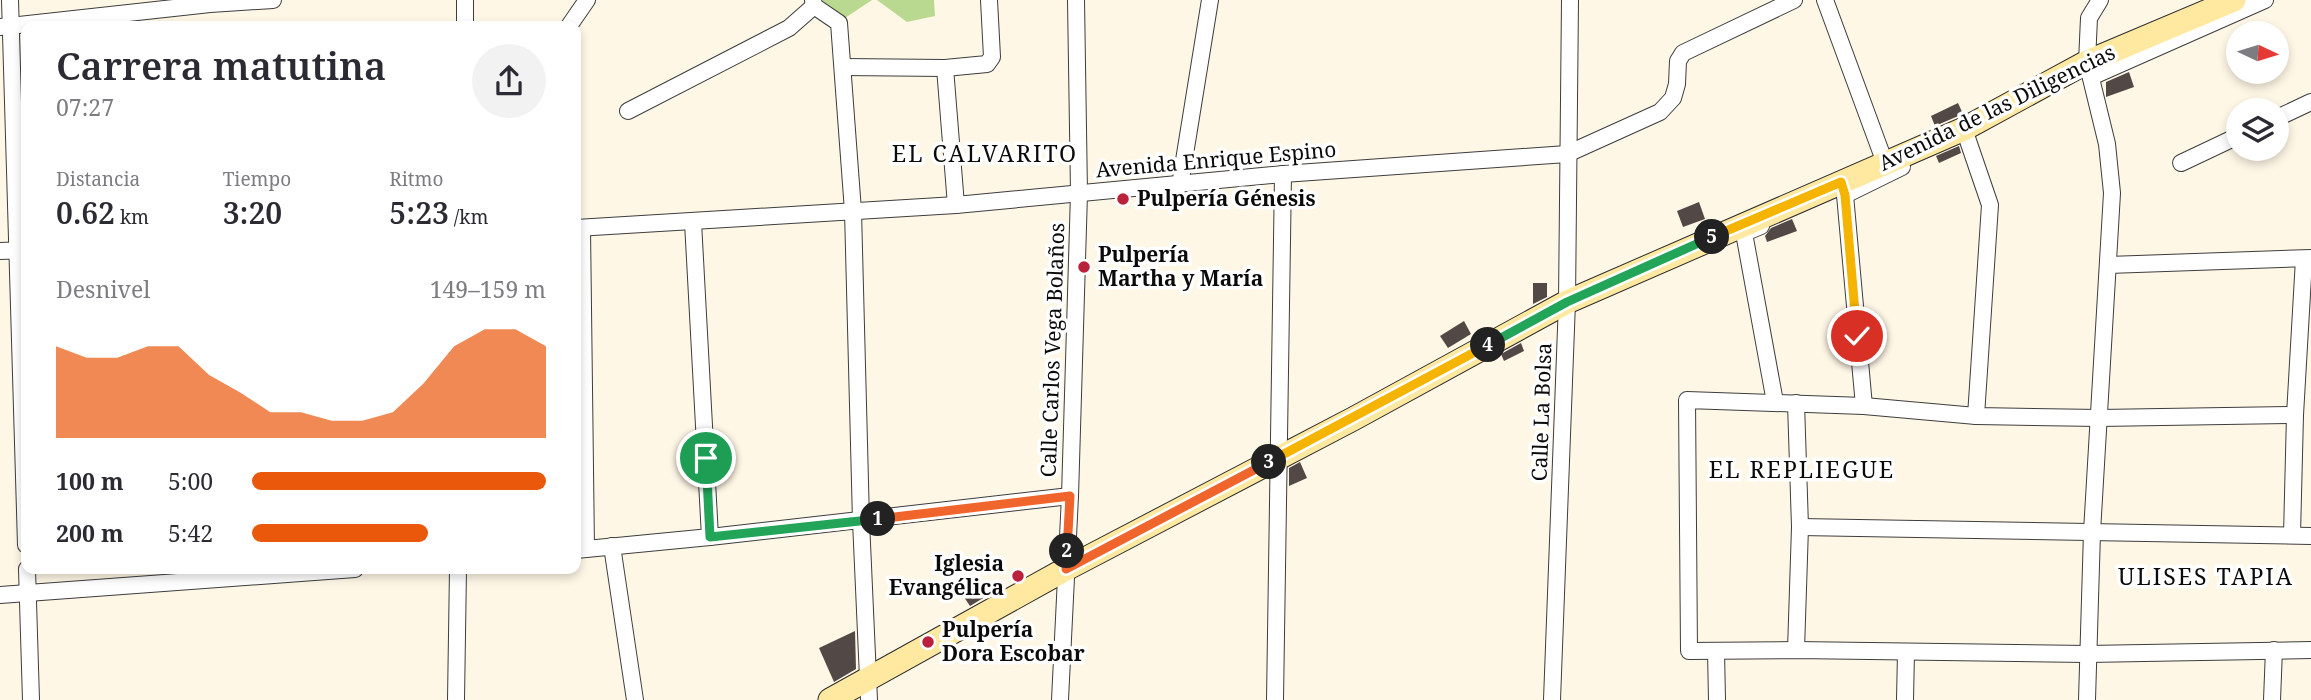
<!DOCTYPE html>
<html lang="es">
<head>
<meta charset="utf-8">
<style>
  :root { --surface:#fff; --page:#f2f2f3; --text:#2b2b33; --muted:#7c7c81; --accent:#ea580c }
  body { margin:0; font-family:"Noto Serif",serif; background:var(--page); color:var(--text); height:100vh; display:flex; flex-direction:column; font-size:26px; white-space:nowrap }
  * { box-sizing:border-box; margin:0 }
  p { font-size:23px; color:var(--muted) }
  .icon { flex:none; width:38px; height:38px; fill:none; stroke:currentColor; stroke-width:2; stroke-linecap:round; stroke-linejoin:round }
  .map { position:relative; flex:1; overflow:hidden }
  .details { position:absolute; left:21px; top:21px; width:560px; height:553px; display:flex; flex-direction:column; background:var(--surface); border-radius:14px; box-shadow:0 4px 10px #0003 }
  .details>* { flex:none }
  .needle { width:46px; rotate:94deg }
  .tools { position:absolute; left:2226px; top:21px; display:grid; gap:14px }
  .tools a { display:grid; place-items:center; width:63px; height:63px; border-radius:50%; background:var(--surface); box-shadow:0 4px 10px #0003; font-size:35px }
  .pin { position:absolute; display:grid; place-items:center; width:60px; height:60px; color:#fff; margin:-30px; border:4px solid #fff; border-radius:50%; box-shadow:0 2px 7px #0007 }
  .km { position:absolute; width:35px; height:35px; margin:-18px; border-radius:50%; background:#222; color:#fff; font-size:19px; line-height:35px; text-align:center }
  .round { display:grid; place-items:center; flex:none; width:74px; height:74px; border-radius:37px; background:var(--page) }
  .summary { display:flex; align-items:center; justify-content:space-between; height:119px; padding:0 35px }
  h1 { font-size:38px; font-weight:600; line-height:52px }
  .metrics { display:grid; grid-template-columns:repeat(3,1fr); gap:10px; height:119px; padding:7px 35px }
  .metrics div { display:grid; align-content:center }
  .metrics b { font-size:30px; font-weight:600 }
  .metrics small { font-size:19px; font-weight:400 }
  .metrics p { font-size:19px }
  .chart { height:196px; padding:14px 35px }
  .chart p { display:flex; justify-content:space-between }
  .chart svg { width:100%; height:126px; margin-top:7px; fill:var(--accent); opacity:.7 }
  ul { padding:0 35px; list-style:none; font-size:23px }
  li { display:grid; grid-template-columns:112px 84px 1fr; align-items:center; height:52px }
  li i { height:18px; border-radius:9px; background:var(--accent) }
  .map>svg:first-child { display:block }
  .forest { fill:#bad990 }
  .building { fill:#524946 }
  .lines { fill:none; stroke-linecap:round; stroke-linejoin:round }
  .street-casing { stroke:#3d3d3d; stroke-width:18 }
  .secondary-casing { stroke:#2c2c2c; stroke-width:25 }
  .street { stroke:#fff; stroke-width:16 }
  .secondary { stroke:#ffe9a1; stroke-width:23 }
  .split-1-casing { stroke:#fff; stroke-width:14 }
  .split-2-casing { stroke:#fff; stroke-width:14 }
  .split-3-casing { stroke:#fff; stroke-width:14 }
  .split-4-casing { stroke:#fff; stroke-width:14 }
  .split-5-casing { stroke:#fff; stroke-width:14 }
  .split-6-casing { stroke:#fff; stroke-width:14 }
  .split-1 { stroke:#22a559; stroke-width:9 }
  .split-2 { stroke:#f0652b; stroke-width:9 }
  .split-3 { stroke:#f0652b; stroke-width:9 }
  .split-4 { stroke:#f5b400; stroke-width:9 }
  .split-5 { stroke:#22a559; stroke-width:9 }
  .split-6 { stroke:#f5b400; stroke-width:9 }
  .poi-dot { fill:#ba213b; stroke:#fff; stroke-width:2.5 }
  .labels { text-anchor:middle; stroke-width:7; stroke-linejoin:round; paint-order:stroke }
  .street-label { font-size:21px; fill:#0a0a0a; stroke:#fff }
  .poi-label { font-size:21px; font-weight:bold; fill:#0a0a0a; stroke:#fff; text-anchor:start }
  .neighbourhood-label { font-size:23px; letter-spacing:2px; fill:#0a0a0a; stroke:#fff }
</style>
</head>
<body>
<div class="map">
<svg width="2311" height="700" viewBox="0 0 2311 700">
  <rect width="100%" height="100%" fill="#fff7e6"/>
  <g class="forest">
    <polygon points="819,0 872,0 842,20"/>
    <polygon points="877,0 934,0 935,16 907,22"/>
  </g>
  <g class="building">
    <polygon points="2129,72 2134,87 2106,97 2106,82"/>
    <polygon points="1958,103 1963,114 1935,126 1931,116"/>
    <polygon points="1959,146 1961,153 1939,163 1936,156"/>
    <polygon points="1699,202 1705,219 1683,227 1677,211"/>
    <polygon points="1792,219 1797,231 1767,242 1765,236 1771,228"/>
    <polygon points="1533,283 1547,283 1547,297 1533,304"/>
    <polygon points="1464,321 1471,334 1448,348 1440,336"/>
    <polygon points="1521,343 1524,351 1504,361 1501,354"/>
    <polygon points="1300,462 1307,478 1289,486 1289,468"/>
    <polygon points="982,581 990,594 970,606 962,594"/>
    <polygon points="855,631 856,669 834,682 819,648"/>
  </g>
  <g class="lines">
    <defs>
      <g id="street">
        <polyline points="10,0 26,545"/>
        <polyline points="813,0 814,6 839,23 853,211 861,521 869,700"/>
        <polyline points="1825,0 1885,163"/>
        <polyline points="465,26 465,0"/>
        <polyline points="569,26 587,0"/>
        <polyline points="0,27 210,4 273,0"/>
        <polyline points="843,67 945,68 987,64 992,57 989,0"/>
        <polyline points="945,68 956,205"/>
        <polyline points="2091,77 2265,0"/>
        <polyline points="628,111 789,28 814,6"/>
        <polyline points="2277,118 2311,102"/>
        <polyline points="1964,129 1990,205 1976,416"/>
        <polyline points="2181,163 2238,136"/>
        <polyline points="1841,182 1845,195 1864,406"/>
        <polyline points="1180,185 1210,0"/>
        <polyline points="1845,195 1902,167"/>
        <polyline points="693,222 710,537"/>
        <polyline points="1761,226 1744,233 1775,402"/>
        <polyline points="576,228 956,205 1283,174 1567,154 1660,112 1673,98 1677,84 1678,61 1683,53 1794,0"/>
        <polyline points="582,228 586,549"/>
        <polyline points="0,251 26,250"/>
        <polyline points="2108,265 2311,258"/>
        <polyline points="1796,403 1800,527 1796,650"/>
        <polyline points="2295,415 2099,418 1976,416 1864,406 1687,400 1689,651 1796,650 2087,654 2311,650"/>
        <polyline points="1800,527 2311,536"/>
        <polyline points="2292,535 2295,415 2304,259"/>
        <polyline points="612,546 635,700"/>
        <polyline points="576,550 710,537 1070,496"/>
        <polyline points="27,569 31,700"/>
        <polyline points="0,595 355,569"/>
        <polyline points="1716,651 1717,700"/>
        <polyline points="456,700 458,569"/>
        <polyline points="1060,700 1070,496 1079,193 1076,0"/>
        <polyline points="1275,700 1283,174"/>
        <polyline points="1552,700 1567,302 1570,0"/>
        <polyline points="1905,700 1906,652"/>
        <polyline points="2087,700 2092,532 2112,193 2107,144 2087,62 2089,18 2100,0"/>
        <polyline points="2272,700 2274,650"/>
      </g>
      <polyline id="secondary" points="830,700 1066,569 1353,419 1567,302 1964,129 2087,62 2234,0"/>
    </defs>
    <use href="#street" class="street-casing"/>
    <use href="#secondary" class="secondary-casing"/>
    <use href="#street" class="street"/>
    <use href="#secondary" class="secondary"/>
  </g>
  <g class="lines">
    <defs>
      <polyline id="split-1" points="706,458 710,537 878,519"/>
      <polyline id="split-2" points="878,519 1070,496 1067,551"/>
      <polyline id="split-3" points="1067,551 1066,569 1269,462"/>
      <polyline id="split-4" points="1269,462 1488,345"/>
      <polyline id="split-5" points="1488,345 1567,302 1712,237"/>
      <polyline id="split-6" points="1712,237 1841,182 1845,195 1857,336"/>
    </defs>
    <use href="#split-1" class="split-1-casing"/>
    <use href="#split-2" class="split-2-casing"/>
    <use href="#split-3" class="split-3-casing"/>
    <use href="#split-4" class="split-4-casing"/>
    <use href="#split-5" class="split-5-casing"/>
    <use href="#split-6" class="split-6-casing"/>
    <use href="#split-1" class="split-1"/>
    <use href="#split-2" class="split-2"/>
    <use href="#split-3" class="split-3"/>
    <use href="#split-4" class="split-4"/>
    <use href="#split-5" class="split-5"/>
    <use href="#split-6" class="split-6"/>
  </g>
  <g class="poi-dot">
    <circle cx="1123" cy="199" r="7"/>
    <circle cx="1084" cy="267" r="7"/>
    <circle cx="1018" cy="576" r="7"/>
    <circle cx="928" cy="642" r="7"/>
  </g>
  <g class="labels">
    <g class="street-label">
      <text transform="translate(1997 108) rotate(-26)" y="7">Avenida de las Diligencias</text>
      <text transform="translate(1216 160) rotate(-5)" y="7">Avenida Enrique Espino</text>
      <text transform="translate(1053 350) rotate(-88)" y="7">Calle Carlos Vega Bolaños</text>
      <text transform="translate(1542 412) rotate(-88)" y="7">Calle La Bolsa</text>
    </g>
    <g class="poi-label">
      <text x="1137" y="206">Pulpería Génesis</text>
      <text x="1098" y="262">Pulpería<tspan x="1098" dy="24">Martha y María</tspan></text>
      <text x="1004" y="571" text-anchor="end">Iglesia<tspan x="1004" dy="24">Evangélica</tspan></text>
      <text x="942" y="637">Pulpería<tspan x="942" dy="24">Dora Escobar</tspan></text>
    </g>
    <g class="neighbourhood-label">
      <text x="985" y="162">EL CALVARITO</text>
      <text x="1802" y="478">EL REPLIEGUE</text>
      <text x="2206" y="585">ULISES TAPIA</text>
    </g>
  </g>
</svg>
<div class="tools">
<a><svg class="needle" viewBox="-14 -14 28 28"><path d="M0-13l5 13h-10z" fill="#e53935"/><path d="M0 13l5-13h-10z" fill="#7c7c81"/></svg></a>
<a><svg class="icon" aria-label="layers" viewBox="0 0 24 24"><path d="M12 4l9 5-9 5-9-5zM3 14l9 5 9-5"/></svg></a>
</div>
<div class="pin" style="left:706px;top:458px;background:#1e9e55"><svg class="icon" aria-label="arrive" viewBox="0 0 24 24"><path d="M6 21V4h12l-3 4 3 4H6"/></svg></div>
<div class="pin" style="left:1857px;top:336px;background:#d93025"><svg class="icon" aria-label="check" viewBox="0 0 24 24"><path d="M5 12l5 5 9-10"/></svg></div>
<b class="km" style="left:878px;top:519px">1</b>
<b class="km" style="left:1067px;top:551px">2</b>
<b class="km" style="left:1269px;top:462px">3</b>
<b class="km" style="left:1488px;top:345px">4</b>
<b class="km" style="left:1712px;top:237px">5</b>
<section class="details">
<div class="summary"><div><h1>Carrera matutina</h1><p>07:27</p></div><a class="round"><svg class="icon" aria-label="share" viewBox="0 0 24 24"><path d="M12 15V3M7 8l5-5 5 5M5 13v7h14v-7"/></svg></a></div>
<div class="metrics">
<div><p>Distancia</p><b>0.62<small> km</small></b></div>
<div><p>Tiempo</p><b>3:20</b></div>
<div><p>Ritmo</p><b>5:23<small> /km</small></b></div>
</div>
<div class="chart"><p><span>Desnivel</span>149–159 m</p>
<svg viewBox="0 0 160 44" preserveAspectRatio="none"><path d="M0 44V12L10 16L20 16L30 12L40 12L50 22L60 28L70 35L80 35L90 38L100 38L110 35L120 25L130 12L140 6L150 6L160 12V44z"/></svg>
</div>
<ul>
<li><b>100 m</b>5:00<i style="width:100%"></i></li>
<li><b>200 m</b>5:42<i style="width:60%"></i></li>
</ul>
</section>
</div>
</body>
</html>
